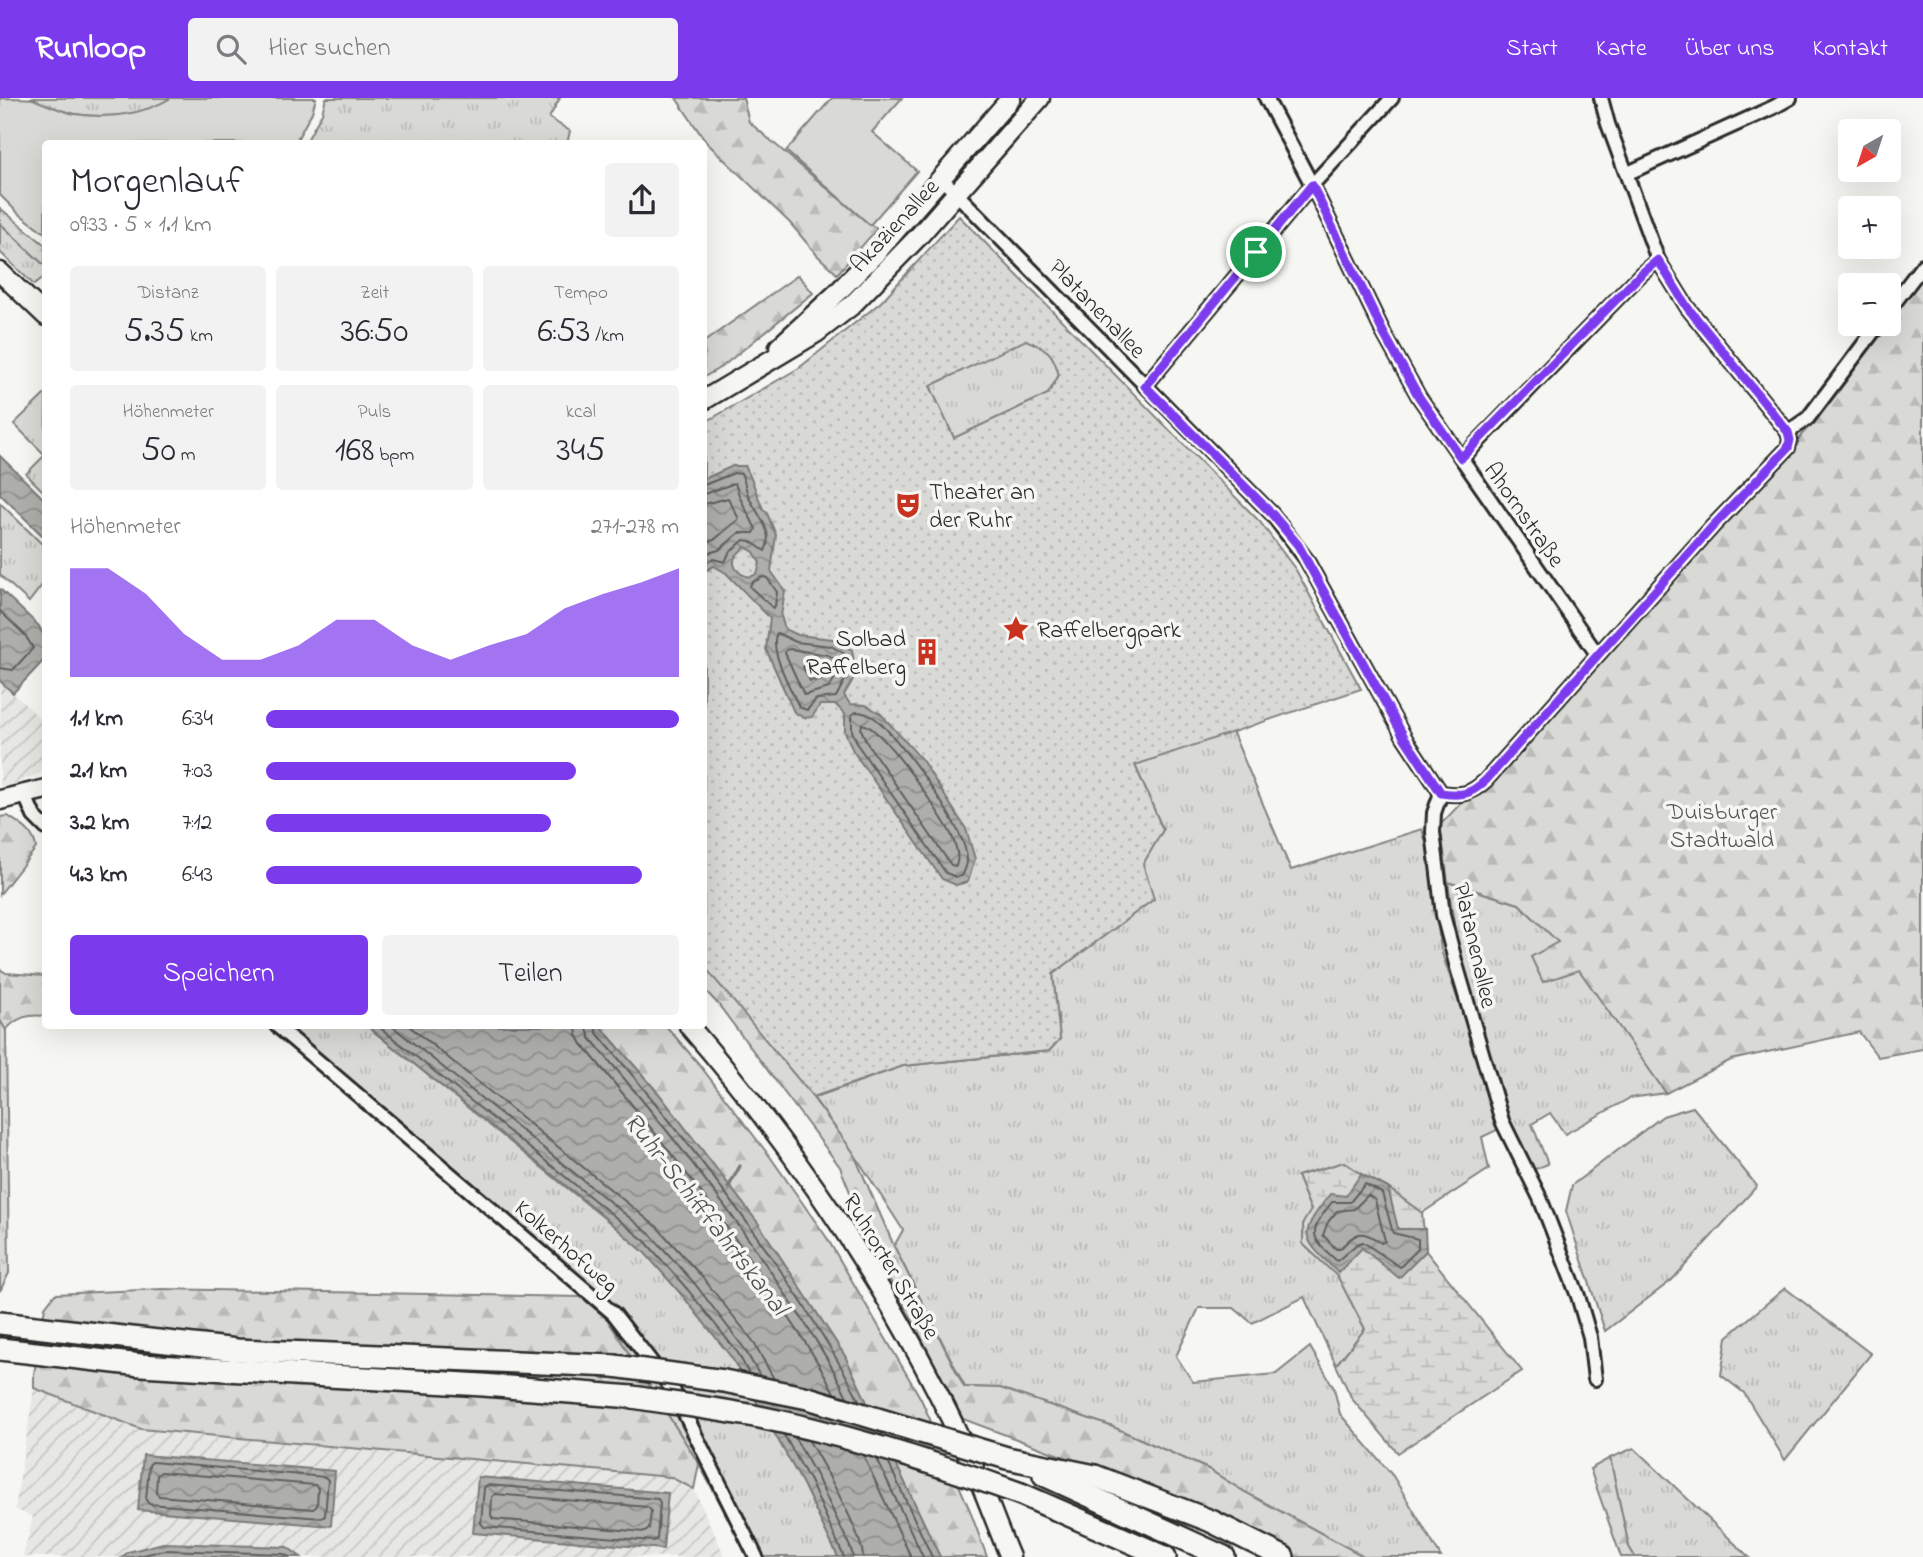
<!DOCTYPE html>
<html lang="de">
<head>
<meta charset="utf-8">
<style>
  :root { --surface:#fff; --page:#f2f2f3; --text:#2b2b33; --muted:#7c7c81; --accent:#7c3aed }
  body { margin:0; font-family:"Indie Flower",sans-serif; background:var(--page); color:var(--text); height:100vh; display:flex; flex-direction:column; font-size:26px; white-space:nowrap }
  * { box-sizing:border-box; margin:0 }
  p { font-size:23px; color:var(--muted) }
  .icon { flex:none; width:38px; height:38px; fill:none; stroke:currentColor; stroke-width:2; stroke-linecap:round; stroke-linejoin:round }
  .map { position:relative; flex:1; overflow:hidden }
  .side { position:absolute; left:42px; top:42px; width:665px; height:889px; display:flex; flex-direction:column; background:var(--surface); border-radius:7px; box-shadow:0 7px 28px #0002 }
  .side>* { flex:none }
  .needle { width:46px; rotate:219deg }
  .tools { position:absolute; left:1838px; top:21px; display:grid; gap:14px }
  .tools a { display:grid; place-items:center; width:63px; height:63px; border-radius:7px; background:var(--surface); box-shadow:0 7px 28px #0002; font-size:35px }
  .pin { position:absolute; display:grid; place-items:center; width:60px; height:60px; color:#fff; margin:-30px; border:4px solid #fff; border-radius:50%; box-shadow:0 2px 7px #0007 }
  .round { display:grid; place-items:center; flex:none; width:74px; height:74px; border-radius:7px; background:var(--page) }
  .headline { display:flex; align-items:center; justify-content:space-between; height:119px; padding:0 28px }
  h1 { font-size:38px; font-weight:600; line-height:52px }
  .figures { display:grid; grid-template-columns:repeat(3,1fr); gap:10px; height:119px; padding:7px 28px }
  .figures div { display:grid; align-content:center; border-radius:7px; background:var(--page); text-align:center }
  .figures b { font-size:35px; font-weight:600 }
  .figures small { font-size:19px; font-weight:400 }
  .figures p { font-size:19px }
  .chart { height:196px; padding:14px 28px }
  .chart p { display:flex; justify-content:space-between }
  .chart svg { width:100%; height:126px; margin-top:7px; fill:var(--accent); opacity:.7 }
  .cta { display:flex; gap:14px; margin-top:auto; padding:14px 28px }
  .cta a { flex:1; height:80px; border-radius:7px; background:var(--accent); color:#fff; font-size:28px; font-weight:600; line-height:80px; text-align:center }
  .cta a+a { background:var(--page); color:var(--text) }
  ul { padding:0 28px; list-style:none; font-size:23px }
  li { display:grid; grid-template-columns:112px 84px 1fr; align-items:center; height:52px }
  li i { height:18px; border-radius:9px; background:var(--accent) }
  header { display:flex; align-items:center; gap:42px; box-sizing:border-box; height:98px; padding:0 35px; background:var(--accent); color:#fff }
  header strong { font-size:33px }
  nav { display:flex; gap:38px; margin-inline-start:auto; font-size:24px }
  .search { width:490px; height:63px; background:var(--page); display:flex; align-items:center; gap:18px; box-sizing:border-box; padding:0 24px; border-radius:7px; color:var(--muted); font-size:26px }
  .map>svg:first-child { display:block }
  .industrial { fill:url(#industrial-furrows) }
  .grass { fill:url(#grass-tufts); stroke:#828280; stroke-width:2 }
  .forest { fill:url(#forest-firs); stroke:#828280; stroke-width:2 }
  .wetland { fill:url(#wetland-marsh); stroke:#828280; stroke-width:2 }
  .park { fill:url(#park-dots); stroke:#828280; stroke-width:2; fill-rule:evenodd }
  .garden { fill:#d9d9d5; stroke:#828280; stroke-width:2 }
  .water { fill:url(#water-waves); stroke:#7a7a78; stroke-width:2; fill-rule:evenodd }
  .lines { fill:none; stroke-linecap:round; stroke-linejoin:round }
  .shore { stroke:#5f5f5e; stroke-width:2 }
  .stream { stroke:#7a7a78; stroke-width:3.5 }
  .street-casing { stroke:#2b2b2b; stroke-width:18 }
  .secondary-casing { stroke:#2b2b2b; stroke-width:23 }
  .highway-casing { stroke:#2b2b2b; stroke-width:26 }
  .street { stroke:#f6f6f2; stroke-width:12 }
  .secondary { stroke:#f6f6f2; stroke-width:18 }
  .highway { stroke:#f6f6f2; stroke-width:21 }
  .highway-bridge-casing { stroke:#2b2b2b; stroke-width:26; stroke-linecap:butt }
  .highway-bridge { stroke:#f6f6f2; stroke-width:21 }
  .route-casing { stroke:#fff; stroke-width:14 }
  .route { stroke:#7c3aed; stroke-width:9 }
  .labels { text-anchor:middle; stroke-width:7; stroke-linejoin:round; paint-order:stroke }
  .street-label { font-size:24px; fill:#2b2b2b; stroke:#f6f6f2 }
  .poi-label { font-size:24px; fill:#2b2b2b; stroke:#f6f6f2; text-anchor:start }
  .park-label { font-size:24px; fill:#565656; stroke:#f6f6f2 }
  .water-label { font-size:26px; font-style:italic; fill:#525251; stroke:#f6f6f2 }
</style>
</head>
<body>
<header>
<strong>Runloop</strong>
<div class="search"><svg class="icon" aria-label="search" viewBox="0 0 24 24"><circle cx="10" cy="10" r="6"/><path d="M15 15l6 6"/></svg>Hier suchen</div>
<nav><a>Start</a><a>Karte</a><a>Über uns</a><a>Kontakt</a></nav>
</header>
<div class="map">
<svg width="1923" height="1459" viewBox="0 0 1923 1459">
  <defs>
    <pattern id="industrial-furrows" width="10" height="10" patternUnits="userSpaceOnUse" patternTransform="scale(1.75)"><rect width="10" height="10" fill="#e7e7e3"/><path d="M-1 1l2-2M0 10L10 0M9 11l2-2" fill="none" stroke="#c6c6c3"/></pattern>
    <pattern id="grass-tufts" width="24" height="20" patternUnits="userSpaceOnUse" patternTransform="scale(1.75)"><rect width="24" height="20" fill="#d9d9d5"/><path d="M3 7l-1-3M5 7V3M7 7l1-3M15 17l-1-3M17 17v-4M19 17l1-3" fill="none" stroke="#babab7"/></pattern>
    <pattern id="forest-firs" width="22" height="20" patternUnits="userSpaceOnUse" patternTransform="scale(1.75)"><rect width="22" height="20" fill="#d9d9d5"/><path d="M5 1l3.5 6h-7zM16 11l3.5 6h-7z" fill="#babab7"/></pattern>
    <pattern id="wetland-marsh" width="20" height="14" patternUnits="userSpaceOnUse" patternTransform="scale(1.75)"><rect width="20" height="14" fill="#d9d9d5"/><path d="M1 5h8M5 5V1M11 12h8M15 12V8" fill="none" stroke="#babab7"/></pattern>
    <pattern id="park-dots" width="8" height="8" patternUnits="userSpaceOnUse" patternTransform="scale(1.75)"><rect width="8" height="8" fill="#d9d9d5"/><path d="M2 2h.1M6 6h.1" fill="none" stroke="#babab7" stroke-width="1.8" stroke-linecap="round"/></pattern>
    <pattern id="water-waves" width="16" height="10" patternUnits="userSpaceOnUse" patternTransform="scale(1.75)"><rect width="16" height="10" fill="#aeaeab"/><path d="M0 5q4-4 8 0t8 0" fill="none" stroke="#8e8e8b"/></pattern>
  </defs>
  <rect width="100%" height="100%" fill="#f6f6f2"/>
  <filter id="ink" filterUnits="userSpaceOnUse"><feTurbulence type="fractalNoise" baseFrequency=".0143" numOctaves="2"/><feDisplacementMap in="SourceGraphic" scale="14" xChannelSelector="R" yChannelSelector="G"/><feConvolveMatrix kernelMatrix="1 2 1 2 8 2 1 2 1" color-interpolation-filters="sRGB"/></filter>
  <g filter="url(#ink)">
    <g class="industrial">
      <polygon points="0,583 46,626 45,673 11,687 0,688"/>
      <polygon points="34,1290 142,1331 670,1379 694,1391 725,1459 23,1459 33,1419 15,1411"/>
    </g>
    <g class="grass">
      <path d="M32 0H171C132 24 71 24 32 0Z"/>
      <polygon points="326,0 560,0 549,20 570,33 567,46 305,46 322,15"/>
      <polygon points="0,125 45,168 45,178 34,187 0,154"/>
      <path d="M1026 241C1048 252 1052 252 1059 277L1048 296 954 340 930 288Z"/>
      <polygon points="44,297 46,297 45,395 26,376 45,357 14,326"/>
      <polygon points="0,405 45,449 45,483 29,504 0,477"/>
      <polygon points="1232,633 1291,772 1422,731 1428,752 1441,852 1501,1030 1482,1039 1489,1071 1422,1115 1388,1090 1361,1076 1344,1064 1297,1078 1311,1112 1303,1146 1338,1179 1365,1231 1336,1267 1304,1199 1252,1225 1234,1210 1199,1210 1176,1258 1193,1284 1276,1276 1310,1249 1334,1290 1340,1316 1393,1378 1441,1459 1365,1459 1243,1393 1208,1371 1113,1329 1000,1290 965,1289 894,1148 903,1132 853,1054 813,999 903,968 1049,953 1060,941 1053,876 1153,801 1143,766 1163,732 1135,667"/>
      <polygon points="1448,784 1519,806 1559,844 1532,859 1543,884 1579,871 1666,995 1630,1000 1565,1036 1550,1015 1532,1026 1548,1066 1533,1072 1511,1024 1458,853"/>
      <polygon points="0,922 6,932 9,1175 0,1193"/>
      <polygon points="287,928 367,928 640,1149 682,1197 732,1260 803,1386 838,1459 749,1459 699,1366 607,1221 281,936"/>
      <polygon points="1693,1009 1757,1088 1672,1182 1605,1233 1566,1113 1572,1087 1663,1018"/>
      <polygon points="1785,1190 1871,1256 1785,1362 1744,1295 1721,1277 1727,1239"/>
      <polygon points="1634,1350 1749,1459 1635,1459 1629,1449 1610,1360"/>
    </g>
    <g class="forest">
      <polygon points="676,0 743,0 749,24 870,127 878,130 837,176 817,157 790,125 706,44"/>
      <polygon points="0,110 45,147 45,168 0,125"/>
      <polygon points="798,177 813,195 723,268 704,279 704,244"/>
      <polygon points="1923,179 1923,951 1878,959 1859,934 1731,962 1666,995 1579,872 1543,884 1531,859 1558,844 1519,806 1448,784 1440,727 1462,704 1480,694 1799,341"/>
      <path d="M8 718C21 727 34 733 36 750L0 796V719Z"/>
      <polygon points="704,810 1060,941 1049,953 903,968 813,1000 853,1054 894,1148 964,1289 1000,1290 1113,1329 1208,1371 1243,1393 1365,1459 1297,1459 1225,1419 963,1321 915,1227 873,1152 840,1069 718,906 704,891"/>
      <path d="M0 871 6 875 45 878V918C29 916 17 919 6 932L0 922Z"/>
      <polygon points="600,928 666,928 698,965 771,1060 827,1140 921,1301 969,1410 987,1459 940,1459 845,1258 758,1125 659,996"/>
      <polygon points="162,1191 581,1199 607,1221 699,1366 694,1391 670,1379 141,1331 34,1290 34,1276 45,1209 55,1196"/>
      <polygon points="1610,1360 1629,1449 1635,1459 1621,1459 1590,1371"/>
    </g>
    <polygon class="wetland" points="1344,1064 1361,1076 1388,1090 1422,1115 1426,1153 1522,1273 1398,1355 1352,1301 1336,1267 1365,1231 1338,1179 1303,1146 1303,1125 1311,1112 1297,1078"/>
    <path class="park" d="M959 118 1260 424 1296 472 1361 591 1135 667 1163 732 1143 766 1154 801 1053 876 1060 941 1049 953 903 968 813 999 704 868V325L799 270 881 204ZM1026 242C1048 252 1052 252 1059 277L1048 296 954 340 930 288Z"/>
    <g class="garden">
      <path d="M0 0C10 0 24 0 33 1 46 6 60 13 75 16 107 21 143 17 171 0H316L312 14 295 45 46 46 45 135 18 115 0 97Z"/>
      <polygon points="832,0 902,0 872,34 917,73 870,127 786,53"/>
    </g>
    <g class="water">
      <polygon points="0,358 45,402 45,440 0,396"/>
      <path d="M733 368H745C753 382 757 398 764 413H766L776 437 771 473 785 493 781 518 785 531 798 537 833 541 852 552 856 576 844 597 850 606 866 607 881 616 922 662 966 731 975 761 968 784 956 787 942 781 853 653 845 634V616L836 607H820L812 619 804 620 794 614 766 551 770 520 726 475 714 468 704 474V381ZM745 449 754 454 760 465C759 468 759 474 756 476 747 483 733 473 734 463 734 457 741 453 745 449Z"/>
      <polygon points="0,491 39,528 45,540 45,561 13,595 0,583"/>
      <polygon points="367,928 600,928 659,996 758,1125 845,1258 940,1459 838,1459 803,1386 732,1260 682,1197 645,1155 590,1107"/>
      <path d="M1361 1076 1388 1090 1398 1131H1425L1426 1153 1399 1180 1362 1150 1338 1175C1301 1138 1297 1139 1330 1096L1346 1098Z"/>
      <polygon points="143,1357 335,1373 331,1428 138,1412"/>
      <polygon points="478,1379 668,1395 663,1451 473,1435"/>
      <polygon points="163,1445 287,1449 301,1459 122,1459 128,1454"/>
    </g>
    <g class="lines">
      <g class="shore">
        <path d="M704 387 734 375 741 376C745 382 745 390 748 397 756 416 775 432 765 453L750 443 744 442 729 455 725 464 713 461 704 466"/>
        <polyline points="704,396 735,385 740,400 756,431 754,435 739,435 719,452 704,456"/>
        <polyline points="704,406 728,400 739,421 714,442 704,444"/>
        <polygon points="763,479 767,480 777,494 775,508 773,510 750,489 751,485"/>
        <polyline points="0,513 25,537 33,550 13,572 0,570"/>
        <path d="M777 535 796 544 831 548 845 556 849 574 836 599 817 601 807 612 799 609C791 591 768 551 777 535Z"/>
        <polygon points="790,551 828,557 837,562 839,573 829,590 804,597 785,555 786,552"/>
        <polygon points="807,565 825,567 828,572 822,581 810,583 803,569"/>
        <path d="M856 614C863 614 869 616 876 621 899 640 969 734 967 763 967 768 964 774 962 778L956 779 946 775 859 649 852 633V617Z"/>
        <path d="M862 626C882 628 940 715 951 736 955 745 960 759 956 768L951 767 867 645 861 631Z"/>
        <polyline points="378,928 645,1143 688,1192 738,1255 749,1276"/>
        <polyline points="392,928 651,1137 695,1186 744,1250 760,1278"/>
        <polyline points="409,928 658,1130 703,1180 753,1243 774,1281"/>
        <path d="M576 928 577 937 582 946C650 1028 717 1110 776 1200 796 1231 818 1261 834 1295"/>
        <path d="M586 928 590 940C659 1021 726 1104 784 1194 807 1228 830 1262 847 1299"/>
        <path d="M595 928 597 935C666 1016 732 1099 791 1188 816 1226 839 1262 859 1302"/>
        <path d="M1365 1086 1382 1095 1393 1135 1418 1141V1151L1400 1169 1363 1144 1357 1146 1337 1163C1308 1138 1309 1134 1332 1104H1350Z"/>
        <path d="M1368 1097 1375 1102 1385 1143 1381 1145C1361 1130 1356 1134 1340 1151H1336L1323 1137 1328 1124 1337 1113 1354 1111Z"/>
        <polyline points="784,1337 810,1383 844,1459"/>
        <polyline points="795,1340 817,1379 851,1451 853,1459"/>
        <path d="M809 1343C823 1367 862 1435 863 1459"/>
        <polyline points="863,1357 911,1459"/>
        <polyline points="877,1361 923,1459"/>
        <polygon points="152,1364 325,1379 328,1382 325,1418 321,1420 149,1406 146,1402 149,1367"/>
        <polyline points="888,1364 932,1459"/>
        <polygon points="161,1374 315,1387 318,1390 317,1408 313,1411 159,1398 156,1395 157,1377"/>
        <polygon points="487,1387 658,1401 660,1405 657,1441 653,1443 484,1429 481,1425 484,1390"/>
        <polygon points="495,1396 648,1409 651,1413 649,1431 645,1434 493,1421 491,1417 492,1399"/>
        <polyline points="135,1459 164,1452 284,1456 289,1459"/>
      </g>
      <polyline class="stream" points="728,1090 740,1068"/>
      <defs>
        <g id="street">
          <polyline points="1266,0 1312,87 1384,236 1419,299 1597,556"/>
          <polyline points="1601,0 1608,26 1658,162 1687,209 1788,334"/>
          <polyline points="1628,75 1774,9 1790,0"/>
          <polyline points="942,81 1272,416 1306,461 1404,639 1441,695"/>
          <polyline points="1888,213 1923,167"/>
          <polyline points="1145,288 1312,87 1392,0"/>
          <polyline points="1788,334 1808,320 1879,226"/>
          <polyline points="1462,360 1641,176 1658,162"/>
          <polyline points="1441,695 1434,715 1433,734 1443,817 1456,866 1502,1023 1540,1100 1578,1198 1590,1239 1595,1281"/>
          <path d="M1441 695C1462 698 1470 697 1486 682L1713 428 1788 350 1790 342 1788 334"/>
          <polyline points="25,697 34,718 46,730"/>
          <polyline points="277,928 614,1216 673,1292 756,1459"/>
        </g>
        <g id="secondary">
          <polyline points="0,174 46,218"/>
          <polyline points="779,249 837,195 875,156 1011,0"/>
          <polyline points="704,302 816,235 851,208 918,139 1040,0"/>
          <polyline points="0,702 46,691"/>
          <path d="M689 928C805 1062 904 1212 976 1375 988 1402 998 1431 1010 1459"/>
        </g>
        <g id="highway">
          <polyline points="0,1225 237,1252 614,1268"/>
          <polyline points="0,1251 141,1267 483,1287 632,1299"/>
          <polyline points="1007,1360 1095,1378 1211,1423 1283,1459"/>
          <polyline points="1044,1377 1224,1459"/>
          <polyline points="1021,1396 1165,1459"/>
        </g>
      </defs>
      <use href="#street" class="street-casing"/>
      <use href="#secondary" class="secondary-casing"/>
      <use href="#highway" class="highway-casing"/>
      <use href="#street" class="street"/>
      <use href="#secondary" class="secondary"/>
      <use href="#highway" class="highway"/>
      <defs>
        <g id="highway-bridge">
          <polyline points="614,1268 724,1283 808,1300 1007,1360"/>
          <path d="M632 1299C671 1305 710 1310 749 1317 842 1335 933 1364 1021 1396"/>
        </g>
      </defs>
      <use href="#highway-bridge" class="highway-bridge-casing"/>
      <use href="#highway-bridge" class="highway-bridge"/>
    </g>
  </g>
  <g class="lines" filter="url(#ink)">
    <defs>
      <path id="route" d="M1312 87 1384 236 1419 299 1461 360 1641 176 1658 162 1687 209 1788 334 1790 342 1788 350 1713 428 1486 682C1470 697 1462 698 1441 695L1404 639 1298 447 1272 416 1145 288Z"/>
    </defs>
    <use href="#route" class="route-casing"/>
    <use href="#route" class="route"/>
  </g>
  <defs>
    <symbol id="theatre-bare" viewBox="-9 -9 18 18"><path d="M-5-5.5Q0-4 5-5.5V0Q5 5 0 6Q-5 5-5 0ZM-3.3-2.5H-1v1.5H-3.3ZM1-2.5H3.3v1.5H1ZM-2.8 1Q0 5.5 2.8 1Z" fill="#c8321e" stroke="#f6f6f2" stroke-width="2.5" paint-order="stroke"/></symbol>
    <symbol id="sight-bare" viewBox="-9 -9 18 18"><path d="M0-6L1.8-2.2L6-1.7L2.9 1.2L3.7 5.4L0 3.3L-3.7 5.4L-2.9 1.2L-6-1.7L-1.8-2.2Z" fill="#c8321e" stroke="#f6f6f2" stroke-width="2.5" paint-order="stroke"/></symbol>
    <symbol id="building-bare" viewBox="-9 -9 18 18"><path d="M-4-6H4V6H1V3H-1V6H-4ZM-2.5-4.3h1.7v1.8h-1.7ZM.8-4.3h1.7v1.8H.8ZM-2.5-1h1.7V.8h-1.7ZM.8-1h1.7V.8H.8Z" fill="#c8321e" stroke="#f6f6f2" stroke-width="2.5" paint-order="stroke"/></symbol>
  </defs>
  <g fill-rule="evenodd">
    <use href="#theatre-bare" x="889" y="388" width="38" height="38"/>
    <use href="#sight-bare" x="997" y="512" width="38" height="38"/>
    <use href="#building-bare" x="908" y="535" width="38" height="38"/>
  </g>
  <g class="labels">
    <g class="street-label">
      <text transform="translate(894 127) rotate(-47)" y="8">Akazienallee</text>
      <text transform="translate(1098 210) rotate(46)" y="8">Platanenallee</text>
      <text transform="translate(1525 416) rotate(55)" y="8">Ahornstraße</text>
      <text transform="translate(1476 847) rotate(77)" y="8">Platanenallee</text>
      <text transform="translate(567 1148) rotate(41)" y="8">Kolkerhofweg</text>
      <text transform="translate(892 1168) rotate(59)" y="8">Ruhrorter Straße</text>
    </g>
    <g class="poi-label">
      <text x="929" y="401">Theater an<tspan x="929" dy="28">der Ruhr</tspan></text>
      <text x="1037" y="539">Raffelbergpark</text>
      <text x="906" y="548" text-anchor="end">Solbad<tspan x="906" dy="28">Raffelberg</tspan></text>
    </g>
    <g class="park-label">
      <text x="1722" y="721">Duisburger<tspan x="1722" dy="28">Stadtwald</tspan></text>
    </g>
    <g class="water-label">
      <text transform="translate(707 1115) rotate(52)" y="9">Ruhr-Schifffahrtskanal</text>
    </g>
  </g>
</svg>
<div class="tools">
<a><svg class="needle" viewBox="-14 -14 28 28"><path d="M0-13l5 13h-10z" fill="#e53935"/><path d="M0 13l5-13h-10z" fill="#7c7c81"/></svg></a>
<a>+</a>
<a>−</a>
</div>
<div class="pin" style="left:1256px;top:154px;background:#1e9e55"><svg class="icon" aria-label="arrive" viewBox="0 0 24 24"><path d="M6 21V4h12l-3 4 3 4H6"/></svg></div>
<section class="side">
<div class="headline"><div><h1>Morgenlauf</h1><p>09:33 · 5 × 1.1 km</p></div><a class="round"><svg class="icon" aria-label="share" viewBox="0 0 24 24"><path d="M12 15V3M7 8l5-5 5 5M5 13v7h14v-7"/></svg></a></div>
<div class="figures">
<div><p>Distanz</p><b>5.35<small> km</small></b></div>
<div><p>Zeit</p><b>36:50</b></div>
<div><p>Tempo</p><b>6:53<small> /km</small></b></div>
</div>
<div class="figures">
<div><p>Höhenmeter</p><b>50<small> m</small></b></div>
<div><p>Puls</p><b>168<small> bpm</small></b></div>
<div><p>kcal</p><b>345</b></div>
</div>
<div class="chart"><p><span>Höhenmeter</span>271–278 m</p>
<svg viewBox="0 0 160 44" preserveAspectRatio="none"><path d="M0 44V6L10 6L20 15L30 29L40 38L50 38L60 33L70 24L80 24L90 33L100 38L110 33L120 29L130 20L140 15L150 11L160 6V44z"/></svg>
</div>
<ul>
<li><b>1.1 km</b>6:34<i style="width:100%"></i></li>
<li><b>2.1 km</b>7:03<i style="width:75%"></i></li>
<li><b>3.2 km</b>7:12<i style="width:69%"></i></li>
<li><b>4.3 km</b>6:43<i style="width:91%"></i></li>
</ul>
<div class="cta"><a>Speichern</a><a>Teilen</a></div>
</section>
</div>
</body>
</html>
